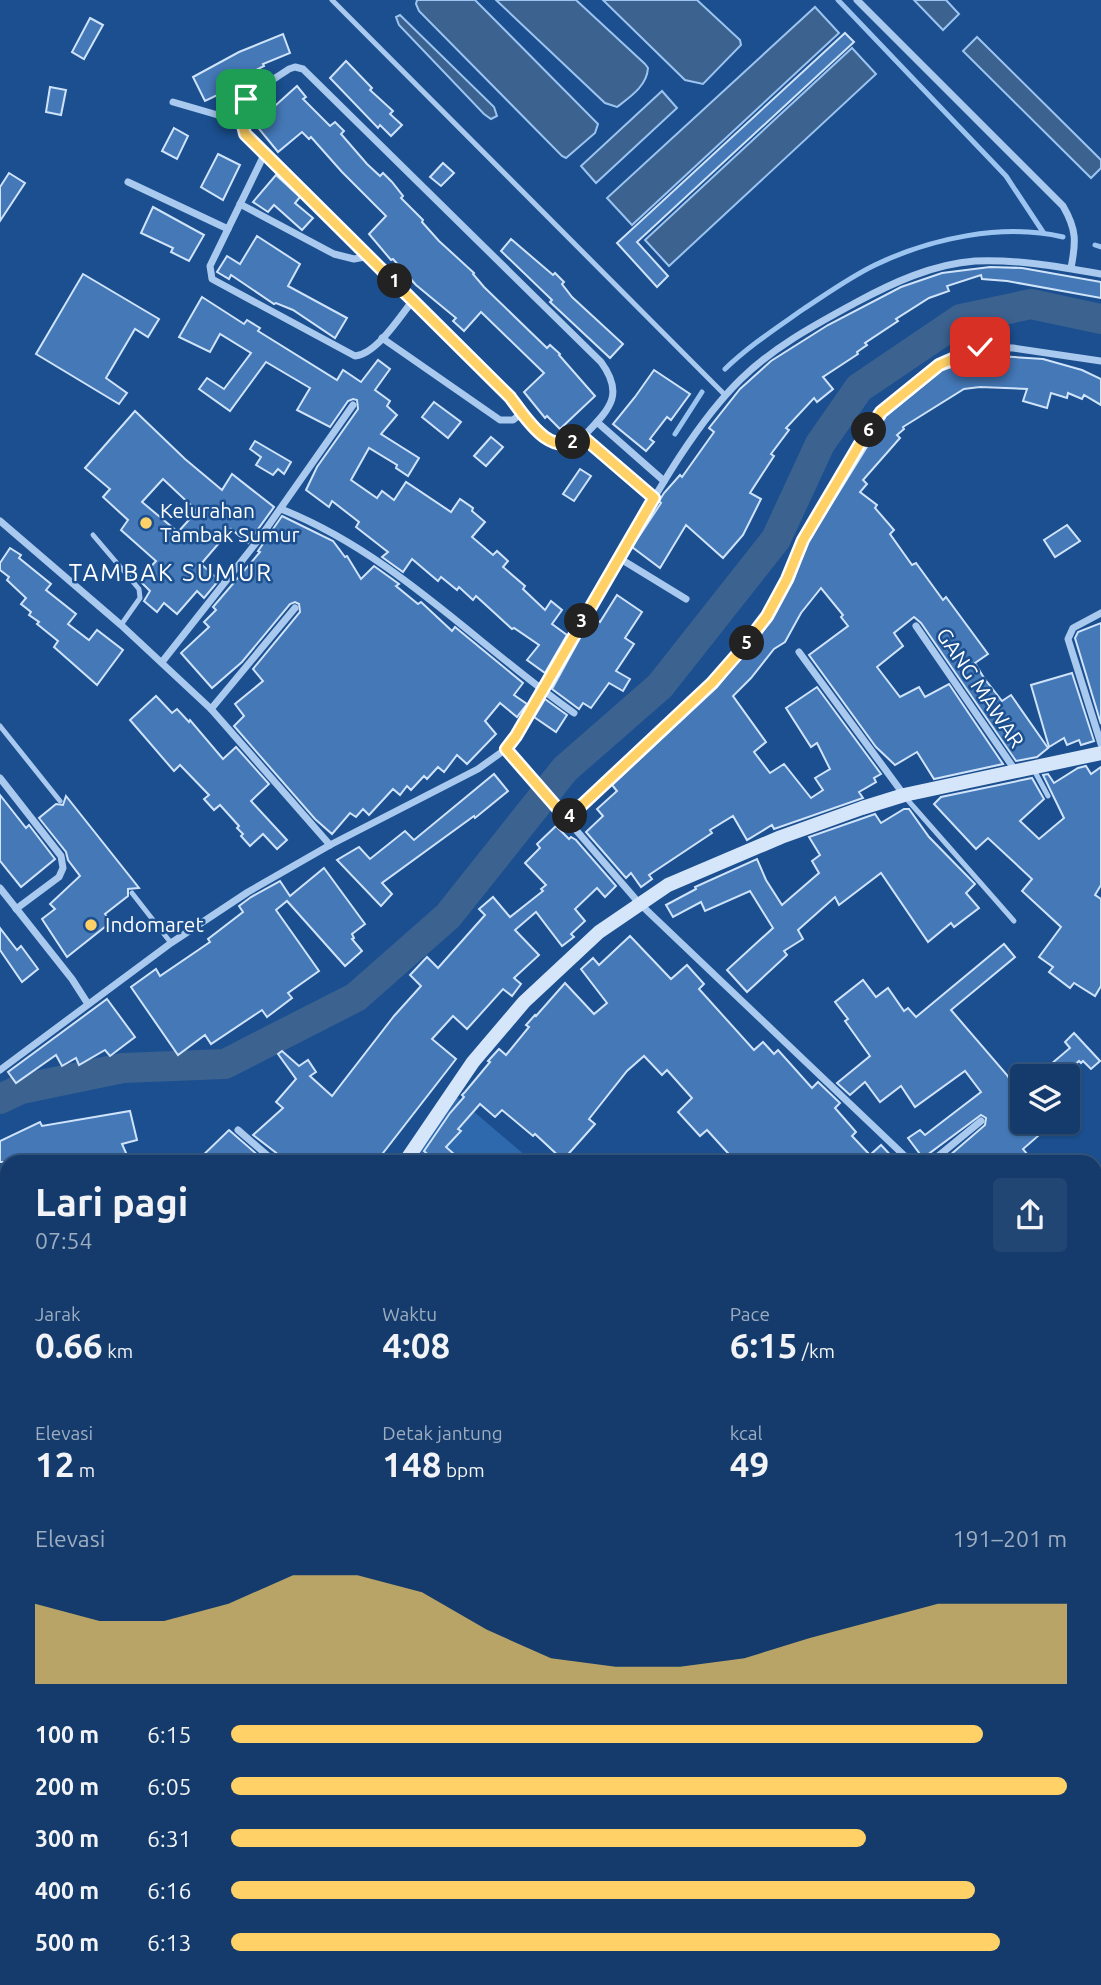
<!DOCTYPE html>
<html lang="id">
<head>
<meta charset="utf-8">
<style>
  :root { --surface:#143b6b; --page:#214673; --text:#f1f3f6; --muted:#9dadc1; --line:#33557e; --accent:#ffd166 }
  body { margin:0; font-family:Ubuntu,sans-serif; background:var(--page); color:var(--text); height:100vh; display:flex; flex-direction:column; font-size:26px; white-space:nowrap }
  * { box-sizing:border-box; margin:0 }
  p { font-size:23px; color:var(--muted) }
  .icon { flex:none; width:38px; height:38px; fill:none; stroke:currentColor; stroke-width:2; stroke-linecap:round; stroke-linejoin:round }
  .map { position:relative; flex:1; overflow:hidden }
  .panel { position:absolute; left:0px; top:1155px; width:1102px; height:831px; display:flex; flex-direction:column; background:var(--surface); border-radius:21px 21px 0 0; box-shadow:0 2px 5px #0004,0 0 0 2px var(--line) }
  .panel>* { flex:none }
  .tools { position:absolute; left:1010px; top:1064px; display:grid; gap:14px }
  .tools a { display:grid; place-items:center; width:70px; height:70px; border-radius:7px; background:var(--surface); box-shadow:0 2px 5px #0004,0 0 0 2px var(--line); font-size:35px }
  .pin { position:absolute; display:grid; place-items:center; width:60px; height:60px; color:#fff; margin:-30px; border-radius:14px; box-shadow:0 4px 10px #0006 }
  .km { position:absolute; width:35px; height:35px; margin:-18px; border-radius:50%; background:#222; color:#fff; font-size:19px; line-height:35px; text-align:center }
  .round { display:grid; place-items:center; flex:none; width:74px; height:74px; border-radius:7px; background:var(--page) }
  .summary { display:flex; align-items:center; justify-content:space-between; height:119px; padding:0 35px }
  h1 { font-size:38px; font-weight:700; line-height:52px }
  .stats { display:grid; grid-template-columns:repeat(3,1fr); gap:10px; height:119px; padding:7px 35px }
  .stats div { display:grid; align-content:center }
  .stats b { font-size:35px; font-weight:700 }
  .stats small { font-size:19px; font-weight:400 }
  .stats p { font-size:19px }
  .chart { height:196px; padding:14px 35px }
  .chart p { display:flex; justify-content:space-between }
  .chart svg { width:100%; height:126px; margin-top:7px; fill:var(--accent); opacity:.7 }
  ul { padding:0 35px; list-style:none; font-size:23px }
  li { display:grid; grid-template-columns:112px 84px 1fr; align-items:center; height:52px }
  li i { height:18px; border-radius:9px; background:var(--accent) }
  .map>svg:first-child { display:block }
  .green { fill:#2e69ad }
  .water { fill:#3c6290; stroke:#9cc4f0; stroke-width:2 }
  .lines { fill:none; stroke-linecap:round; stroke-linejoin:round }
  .stream { stroke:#9cc4f0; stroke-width:5 }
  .river { stroke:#3c6290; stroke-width:30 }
  .building { fill:#4478b7; stroke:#cfe3fa; stroke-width:2; fill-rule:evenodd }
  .lane { stroke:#a9c9ee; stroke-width:5 }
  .street { stroke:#a9c9ee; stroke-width:7 }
  .secondary { stroke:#d6e6fa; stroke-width:14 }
  .route-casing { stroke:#fff; stroke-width:14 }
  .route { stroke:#ffd166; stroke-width:9 }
  .poi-dot { fill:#ffd166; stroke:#1b4f8f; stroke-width:2.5 }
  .labels { text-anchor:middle; stroke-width:5; stroke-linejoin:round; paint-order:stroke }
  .poi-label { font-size:21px; fill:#fff; stroke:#1b4f8f; text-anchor:start }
  .street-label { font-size:21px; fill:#fff; stroke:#1b4f8f }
  .quarter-label { font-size:24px; letter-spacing:2px; fill:#fff; stroke:#1b4f8f }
</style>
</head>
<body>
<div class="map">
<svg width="1101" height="1985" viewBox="0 0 1101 1985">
  <rect width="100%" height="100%" fill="#1b4f8f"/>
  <g class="green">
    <polygon points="452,1093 533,1162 405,1162"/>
    <polygon points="1096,1642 1101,1647 1101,1976 1091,1985 0,1985 0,1680 7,1671 7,1979 1096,1979"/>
  </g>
  <g class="water">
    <polygon points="417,0 475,0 598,124 595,133 566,158 562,156 419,11 416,4"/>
    <path d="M496 0H576L645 64 648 68C647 86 630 97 617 107L605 103Z"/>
    <polygon points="603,0 697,0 740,40 741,45 703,84 685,80"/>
    <polygon points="914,0 946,0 959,14 943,30"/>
    <polygon points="815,7 839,33 632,225 607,198"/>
    <polygon points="400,15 494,107 497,116 491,119 484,114 399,25 396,17"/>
    <polygon points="977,37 1101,160 1101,168 1091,178 963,51"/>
    <polygon points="852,48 876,74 669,266 645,240"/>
    <polygon points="662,91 677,108 596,183 581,166"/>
  </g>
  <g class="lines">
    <g class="stream">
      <polyline points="838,0 1006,176 1043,232"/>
      <polyline points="1095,245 1101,247"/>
      <path d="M725 369C749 346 775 329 802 310 825 295 850 277 875 265 931 238 1003 223 1063 237"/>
      <polyline points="675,434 702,392"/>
    </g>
    <polyline class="river" points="0,1099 21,1089 123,1068 225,1064 356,997 448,916 565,769 660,686 776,539 820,444 859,388 961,319 1031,304 1101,319"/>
  </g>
  <g class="building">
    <polygon points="90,18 103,25 84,59 72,52"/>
    <polygon points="845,33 854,42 637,242 668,276 657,287 617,243"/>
    <polygon points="283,34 290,53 263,64 264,66 246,75 249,80 205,101 193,77 239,52"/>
    <polygon points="346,61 372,88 370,90 393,111 390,114 402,125 391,136 380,125 378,128 330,78"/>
    <polygon points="297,86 306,97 303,99 330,126 335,122 344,131 341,134 367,164 380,176 383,173 392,182 403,196 401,198 423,220 422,222 439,241 474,273 473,274 484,287 547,348 550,345 560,354 559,355 595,396 560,429 547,416 545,418 524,392 544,373 481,312 464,331 453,321 456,318 416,285 393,259 391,260 369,234 386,216 342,172 311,137 309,139 302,132 278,152 255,124"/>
    <polygon points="50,87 66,90 61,115 46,112"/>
    <polygon points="174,128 188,136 177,159 162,151"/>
    <polygon points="218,154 240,165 223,200 201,187"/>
    <polygon points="443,163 454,173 441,186 430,177"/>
    <polygon points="9,173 25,183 0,221 0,187"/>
    <polygon points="276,175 300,197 295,203 313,218 302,230 274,205 268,212 253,202"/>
    <polygon points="153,207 204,235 189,261 171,252 173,248 141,233"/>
    <polygon points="257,236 300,264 288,286 347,318 335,338 293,310 276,303 274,304 231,275 229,279 217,272 227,256 240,264"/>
    <polygon points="511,239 553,275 555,273 564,282 562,284 572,297 623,344 610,358 550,302 552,300 501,251"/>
    <polygon points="990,267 1022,268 1101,282 1101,298 1007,281 982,279 981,275 947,286 949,291 929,298 896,319 898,321 865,343 867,345 857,352 858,354 823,377 833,389 817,402 814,398 786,428 789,430 771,454 774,456 750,493 761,499 743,535 723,558 686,525 660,568 632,547 661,503 659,501 664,493 680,475 682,477 714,432 709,428 740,389 771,361 828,325 901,287 942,273"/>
    <polygon points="83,274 159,319 148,337 135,329 106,378 127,393 119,404 36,354"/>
    <polygon points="202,297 244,324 247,320 260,328 258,331 337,380 343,370 361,382 378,360 390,369 375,390 390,401 387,406 397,415 381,434 419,458 408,476 396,468 397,465 369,448 351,480 377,498 382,491 394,500 406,482 451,512 460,499 473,508 472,511 485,522 472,537 493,555 497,551 508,561 503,567 525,586 523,589 545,610 551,601 562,610 552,624 567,635 545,673 527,660 539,645 514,628 512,629 476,596 473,600 459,587 457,590 441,577 438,581 412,559 403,572 382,557 388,552 356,527 359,522 332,501 329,507 306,490 317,467 358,409 357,400 353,399 348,401 330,427 297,410 310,388 266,362 230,411 199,389 207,378 224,389 251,353 220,334 210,352 179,337"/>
    <polygon points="984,355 1043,359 1082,370 1101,379 1101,405 1084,395 1082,399 1068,393 1067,398 1051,393 1047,408 1023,401 1027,389 980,387 964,389 903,427 904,429 897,435 900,438 863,480 867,484 860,492 877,505 875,508 894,530 890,534 912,565 916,563 943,600 946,597 988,654 975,663 984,678 1002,701 1011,695 1048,748 1037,757 1016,761 921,623 914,617 894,633 903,646 877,667 900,697 919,687 925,697 949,684 1003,764 934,779 917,752 895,765 876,747 809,655 848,626 841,617 843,615 821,588 801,613 785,642 774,649 751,678 733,696 766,742 754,752 770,773 784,764 811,798 823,790 815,778 830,769 817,743 811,747 786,708 817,687 881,774 874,778 876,782 859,792 863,798 774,829 772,825 747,840 733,816 710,830 712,833 649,875 652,879 641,887 631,873 626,878 586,832 603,816 597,809 617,791 612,785 717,687 772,620 793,581 808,542 886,416 942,370 965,363 967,359 984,357"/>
    <polygon points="654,370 690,394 671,420 667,417 650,439 654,442 646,451 613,424 635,397"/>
    <polygon points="434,402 461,422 448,438 422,417"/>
    <path d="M135 411 185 459 222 490 232 474 274 507 248 543 231 529 201 564 219 580 204 598 197 591 177 614 164 603 157 612 144 601 150 591 139 580 156 561 121 530 128 520 103 497 110 489 85 468ZM163 479 197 511 178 532 142 502Z"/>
    <polygon points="491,437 503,447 486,466 474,456"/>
    <polygon points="255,441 291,462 284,474 278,469 273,475 256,465 261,457 250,449"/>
    <polygon points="580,469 591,476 574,501 563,494"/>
    <polygon points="282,516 333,541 345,557 347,556 361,579 374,566 399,584 396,586 418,604 421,602 452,631 455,627 523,683 514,695 527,704 517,717 500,703 485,721 496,734 467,764 457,755 444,772 438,767 427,779 424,776 411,790 407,786 400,795 393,789 369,815 363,809 356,817 350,813 332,834 315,819 234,726 244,716 235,704 263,681 253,669 300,612 299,604 295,602 290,604 242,662 212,688 181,653 209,627 204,622 216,610 213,607 260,552 258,551"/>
    <polygon points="1067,525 1080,541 1055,557 1044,540"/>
    <polygon points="10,548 21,555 19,558 51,584 46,590 76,614 68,624 89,640 97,630 123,650 97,685 54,647 58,641 37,624 39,622 29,615 31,612 21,604 26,598 7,580 9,577 0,570 0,563"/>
    <polygon points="617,595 642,612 625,638 634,644 616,671 630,679 623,691 609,683 591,708 583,703 579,709 552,689 592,616 600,622"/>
    <polygon points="1101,623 1101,724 1075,638 1078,632"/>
    <polygon points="1072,673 1094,741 1081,745 1079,740 1067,745 1064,738 1049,747 1031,685"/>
    <polygon points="156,696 172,713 177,709 189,722 190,720 223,759 236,747 269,784 251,801 287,840 277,849 263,834 250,846 241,836 243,834 237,828 239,826 220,805 214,810 204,799 209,795 180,765 174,771 130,720"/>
    <polygon points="545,699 567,715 556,732 534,717"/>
    <polygon points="1086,766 1091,774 1101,767 1101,885 1095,895 1101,899 1101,986 1095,996 1074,983 1070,988 1049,972 1053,967 1039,957 1061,927 1022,891 1032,879 988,838 976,849 934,804 941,797 1032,778 1044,799 1020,821 1039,839 1064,818 1043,775 1048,774 1054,783 1078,768"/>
    <polygon points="494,774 508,791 475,818 474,816 382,883 392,894 381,906 337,860 359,847 370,859 405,831 414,840"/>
    <polygon points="0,795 26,828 29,825 55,859 21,887 0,861"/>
    <polygon points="66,796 139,888 128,889 128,896 105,914 111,922 67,957 42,919 55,909 50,904 80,876 68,860 66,852 39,818 56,804 63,805"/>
    <polygon points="904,809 909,809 929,837 975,884 966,893 979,908 954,927 951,923 928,942 881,873 839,905 835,897 798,930 803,939 784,951 787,955 747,992 727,970 773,928 750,891 705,911 701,902 673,917 666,905 696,889 695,887 757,859 766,880 782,905 819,873 812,861 820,855 809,837 875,814 881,823"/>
    <polygon points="556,826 569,839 571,837 576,840 616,886 605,897 597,888 575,909 585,921 571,934 574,937 562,946 536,912 515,930 539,955 514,978 521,984 512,996 503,989 467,1029 453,1016 432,1039 456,1059 376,1162 288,1162 253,1135 283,1108 276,1102 296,1079 278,1054 282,1051 299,1066 308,1060 316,1072 310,1076 332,1096 394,1016 421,986 410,975 427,957 438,968 485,915 479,909 493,897 510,917 543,891 541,889 546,885 525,863 540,848 537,844"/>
    <polygon points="324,868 365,924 352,934 354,938 352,939 362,951 345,966 287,901 276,910 319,971 288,993 292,998 267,1017 262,1010 211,1044 205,1035 178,1055 131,987 156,969 160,976 210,942 208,939 243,912 239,906 251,897 280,881 290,896"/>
    <polygon points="0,928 17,950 21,946 38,969 22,982 0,950"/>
    <polygon points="630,936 671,979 687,965 704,984 699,989 754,1050 763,1042 774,1054 778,1050 812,1088 818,1082 840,1103 835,1108 856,1132 852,1136 870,1155 881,1145 897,1162 736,1162 707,1130 700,1136 678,1112 692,1098 667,1070 662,1075 644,1056 627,1071 589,1119 595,1124 563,1160 535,1134 533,1136 502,1110 495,1117 480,1104 458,1129 461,1131 446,1147 463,1162 436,1162 424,1151 450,1113 464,1097 462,1095 465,1092 490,1062 488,1061 499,1049 506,1055 529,1027 526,1025 535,1015 536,1016 565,983 594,1014 607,1003 581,969 593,958 599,965"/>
    <polygon points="1004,944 1015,957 951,1010 1007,1075 1017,1091 1022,1086 1022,1122 1054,1122 1023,1149 1027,1154 1018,1162 942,1162 985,1125 986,1118 981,1115 923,1158 908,1138 920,1130 925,1135 981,1092 965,1071 915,1107 901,1086 880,1102 865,1082 850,1095 837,1083 870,1056 845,1021 848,1019 835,1002 863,980 876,997 888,988 904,1011 908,1008 916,1017"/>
    <polygon points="107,999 135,1037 110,1056 105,1050 79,1065 76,1058 62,1066 56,1055 16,1083 8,1072"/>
    <polygon points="1074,1033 1100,1061 1091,1069 1083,1061 1081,1063 1079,1061 1063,1076 1037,1076 1070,1048 1065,1042"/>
    <polygon points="130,1111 137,1140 122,1144 130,1162 44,1162 42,1156 29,1162 0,1162 0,1141 40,1122 42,1126"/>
    <polygon points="229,1130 260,1157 256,1162 196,1162"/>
  </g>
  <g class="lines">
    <g class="lane">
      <polyline points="332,0 725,395"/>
      <polyline points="93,535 139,589 140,598 121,625"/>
      <polyline points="0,726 60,801"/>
      <polyline points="1034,770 1048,796"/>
      <polyline points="905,797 1014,921"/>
      <polyline points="132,893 171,943"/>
      <polyline points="1096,1974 1101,1969"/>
      <polyline points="901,1979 907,1985"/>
      <polyline points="1084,1985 1090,1979"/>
    </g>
    <g class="street">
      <path d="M857 0 1063 206C1077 230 1076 242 1071 268"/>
      <path d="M295 67 303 69 601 362C626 396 608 410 583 437 551 461 526 418 510 397L245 134C229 99 265 86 289 69Z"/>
      <polyline points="173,102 242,122"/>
      <path d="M265 153 210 266 212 279 355 356C377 354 400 316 414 299"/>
      <polyline points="128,182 228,229"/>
      <polyline points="240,204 334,254 354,259 370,256"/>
      <polyline points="382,338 500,420 513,420 522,413"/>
      <polyline points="597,422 664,481"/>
      <polyline points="583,437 654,498"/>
      <path d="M281 509C393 553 477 645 574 713"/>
      <polyline points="0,521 121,625 211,709 330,845"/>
      <polyline points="619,558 686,599"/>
      <polyline points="1101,613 1073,628 1068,639 1101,744"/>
      <polyline points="916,626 1015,770"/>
      <polyline points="799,652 904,795"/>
      <polyline points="162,662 259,539 353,405"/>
      <polyline points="211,709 295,608"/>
      <polyline points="506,749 639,903 911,1162"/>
      <polyline points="0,778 61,856 63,868 59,877 16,909"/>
      <polyline points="567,819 712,683 741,650 767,616 787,579 803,539 881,412 939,365 980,347 1013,348 1101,361"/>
      <polyline points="0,888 72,979 88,1004"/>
      <path d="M0 1070 171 943 248 892 330 845 478 769 506 749 515 736C551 675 587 614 622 553 655 496 694 425 741 379 775 346 815 325 855 303 892 283 933 264 975 261 1016 259 1061 267 1101 274"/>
      <polyline points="238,1130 275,1162"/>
      <polyline points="931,1162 981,1121"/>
      <polyline points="0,1244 7,1239"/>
      <polyline points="1096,1338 1101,1343"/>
      <polyline points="1096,1385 1101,1379"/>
      <polyline points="0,1387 7,1394"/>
      <polyline points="1096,1423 1101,1417"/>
      <polyline points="1096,1554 1101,1548"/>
      <polyline points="1096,1780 1101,1785"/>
      <polyline points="0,1842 7,1835"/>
      <polyline points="1096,1882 1101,1887"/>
      <polyline points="0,1954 7,1947"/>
      <polyline points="523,1979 529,1985"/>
      <polyline points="658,1979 665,1985"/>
      <polyline points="691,1979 697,1985"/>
      <polyline points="818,1979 824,1985"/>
      <polyline points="983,1979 989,1985"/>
      <polyline points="60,1985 65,1979"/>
      <polyline points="174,1985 179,1979"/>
      <polyline points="285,1985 291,1979"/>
      <polyline points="387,1985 392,1979"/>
      <polyline points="854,1985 859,1979"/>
    </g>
    <g class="secondary">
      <polyline points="405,1162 473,1062 524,1002 599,932 668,885 781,837 862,808 904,795 1101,753"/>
      <polyline points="0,1678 7,1670"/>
    </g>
  </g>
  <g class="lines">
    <defs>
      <path id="route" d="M246 99 240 113 245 134 510 397C526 418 551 461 583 437L654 498 516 736 506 749 567 819 712 683 741 650 767 616 787 579 803 540 861 442 881 412 939 365 980 347"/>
    </defs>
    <use href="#route" class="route-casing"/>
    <use href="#route" class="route"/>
  </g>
  <g class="poi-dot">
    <circle cx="146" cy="523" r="7"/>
    <circle cx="91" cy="925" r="7"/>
  </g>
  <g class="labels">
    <g class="poi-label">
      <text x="160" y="518">Kelurahan<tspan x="160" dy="24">Tambak Sumur</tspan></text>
      <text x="105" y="932">Indomaret</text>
    </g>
    <g class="street-label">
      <text transform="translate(980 688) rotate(56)" y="7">GANG MAWAR</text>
    </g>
    <g class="quarter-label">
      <text x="171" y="581">TAMBAK SUMUR</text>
    </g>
  </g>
</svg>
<div class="tools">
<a><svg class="icon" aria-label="layers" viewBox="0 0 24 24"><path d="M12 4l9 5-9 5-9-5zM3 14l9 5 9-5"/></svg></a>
</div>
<div class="pin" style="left:246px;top:99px;background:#1e9e55"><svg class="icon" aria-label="arrive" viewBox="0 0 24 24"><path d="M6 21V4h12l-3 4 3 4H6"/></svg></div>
<div class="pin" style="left:980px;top:347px;background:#d93025"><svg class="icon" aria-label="check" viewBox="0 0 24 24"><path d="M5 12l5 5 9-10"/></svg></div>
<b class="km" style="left:395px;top:281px">1</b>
<b class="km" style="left:573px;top:442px">2</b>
<b class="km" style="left:582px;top:621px">3</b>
<b class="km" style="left:570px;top:816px">4</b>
<b class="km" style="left:747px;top:643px">5</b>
<b class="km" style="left:869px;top:430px">6</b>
<section class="panel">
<div class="summary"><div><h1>Lari pagi</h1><p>07:54</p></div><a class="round"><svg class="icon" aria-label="share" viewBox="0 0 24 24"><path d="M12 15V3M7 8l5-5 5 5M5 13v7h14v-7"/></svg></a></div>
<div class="stats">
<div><p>Jarak</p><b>0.66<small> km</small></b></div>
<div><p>Waktu</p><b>4:08</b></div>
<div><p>Pace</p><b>6:15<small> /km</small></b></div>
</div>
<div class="stats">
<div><p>Elevasi</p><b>12<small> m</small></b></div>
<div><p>Detak jantung</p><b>148<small> bpm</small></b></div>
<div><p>kcal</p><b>49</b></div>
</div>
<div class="chart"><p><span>Elevasi</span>191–201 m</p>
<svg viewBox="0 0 160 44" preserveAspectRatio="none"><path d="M0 44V16L10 22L20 22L30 16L40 6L50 6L60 12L70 25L80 35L90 38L100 38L110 35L120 28L130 22L140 16L150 16L160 16V44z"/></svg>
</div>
<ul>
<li><b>100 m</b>6:15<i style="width:90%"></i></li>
<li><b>200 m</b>6:05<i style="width:100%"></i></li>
<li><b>300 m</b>6:31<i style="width:76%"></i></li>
<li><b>400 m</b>6:16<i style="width:89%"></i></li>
<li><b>500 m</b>6:13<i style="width:92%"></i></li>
</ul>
</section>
</div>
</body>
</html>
